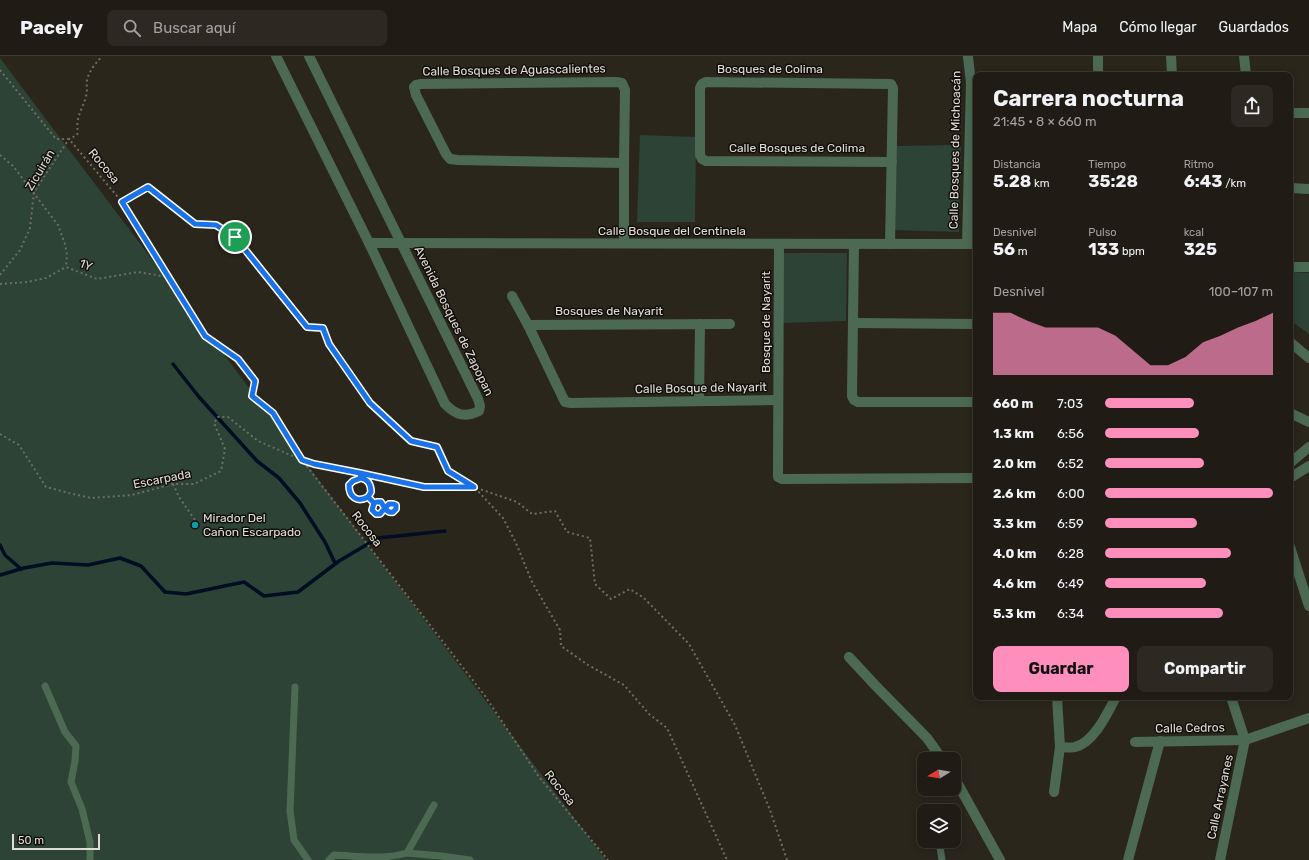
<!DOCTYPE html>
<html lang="es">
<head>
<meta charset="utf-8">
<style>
  :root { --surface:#201c15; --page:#2d2922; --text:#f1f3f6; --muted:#a2a1a0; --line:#3d3a34; --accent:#fe8ebc }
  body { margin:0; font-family:Rubik,sans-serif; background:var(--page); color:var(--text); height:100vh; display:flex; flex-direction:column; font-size:15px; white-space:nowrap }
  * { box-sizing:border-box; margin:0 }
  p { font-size:13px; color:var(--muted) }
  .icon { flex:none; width:22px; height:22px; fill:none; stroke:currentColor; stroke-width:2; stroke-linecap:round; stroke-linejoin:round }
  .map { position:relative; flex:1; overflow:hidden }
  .drawer { position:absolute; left:973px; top:16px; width:320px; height:628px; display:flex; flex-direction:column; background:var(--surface); border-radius:8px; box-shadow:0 2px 10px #0003,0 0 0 1px var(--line) }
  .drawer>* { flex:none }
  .needle { width:26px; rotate:259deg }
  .tools { position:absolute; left:917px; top:696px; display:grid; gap:8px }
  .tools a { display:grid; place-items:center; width:44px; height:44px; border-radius:8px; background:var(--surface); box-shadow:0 2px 10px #0003,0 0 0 1px var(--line); font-size:20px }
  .scale { position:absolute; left:12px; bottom:10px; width:88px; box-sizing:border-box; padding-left:4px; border:2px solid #e0ddd6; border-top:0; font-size:11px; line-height:14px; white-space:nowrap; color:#e0ddd6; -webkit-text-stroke:3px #120f0b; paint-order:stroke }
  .pin { position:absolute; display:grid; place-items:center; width:34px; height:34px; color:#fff; margin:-17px; border:2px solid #fff; border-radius:50%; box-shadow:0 1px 4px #0007 }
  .round { display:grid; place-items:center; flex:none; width:42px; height:42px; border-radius:8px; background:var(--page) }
  .overview { display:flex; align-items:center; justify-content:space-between; height:68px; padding:0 20px }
  h1 { font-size:22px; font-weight:700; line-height:30px }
  .stats { display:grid; grid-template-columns:repeat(3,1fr); gap:6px; height:68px; padding:4px 20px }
  .stats div { display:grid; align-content:center }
  .stats b { font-size:17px; font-weight:700 }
  .stats small { font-size:11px; font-weight:400 }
  .stats p { font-size:11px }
  .chart { height:112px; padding:8px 20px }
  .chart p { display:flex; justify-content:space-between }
  .chart svg { width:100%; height:72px; margin-top:4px; fill:var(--accent); opacity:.7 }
  .button { display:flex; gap:8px; margin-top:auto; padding:8px 20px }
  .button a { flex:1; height:46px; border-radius:8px; background:var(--accent); color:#111; font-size:16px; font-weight:700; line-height:46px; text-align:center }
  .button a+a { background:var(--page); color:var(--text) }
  ul { padding:0 20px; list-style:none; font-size:13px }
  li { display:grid; grid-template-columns:64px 48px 1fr; align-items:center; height:30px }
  li i { height:10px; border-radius:5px; background:var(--accent) }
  header { display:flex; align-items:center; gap:24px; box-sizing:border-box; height:56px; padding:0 20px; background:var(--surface); border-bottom:1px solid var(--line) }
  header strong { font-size:19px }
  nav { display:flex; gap:22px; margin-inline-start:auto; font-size:14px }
  .search { width:280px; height:36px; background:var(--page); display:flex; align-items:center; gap:10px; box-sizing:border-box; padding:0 14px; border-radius:8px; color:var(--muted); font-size:15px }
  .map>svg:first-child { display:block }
  .green { fill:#2c4336 }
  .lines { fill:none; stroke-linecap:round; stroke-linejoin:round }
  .stream { stroke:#010d23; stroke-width:3.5 }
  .path { stroke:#716d64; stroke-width:2; stroke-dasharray:2 3; stroke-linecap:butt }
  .service { stroke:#4c6a53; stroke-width:7 }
  .minor { stroke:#4c6a53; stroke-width:10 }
  .route-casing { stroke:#fff; stroke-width:8 }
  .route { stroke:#1a73e8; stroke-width:5 }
  .culture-dot { fill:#0f9aa8; stroke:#120f0b; stroke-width:1.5 }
  .labels { text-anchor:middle; stroke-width:3; stroke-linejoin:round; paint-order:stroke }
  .street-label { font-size:12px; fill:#e0ddd6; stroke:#120f0b }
  .poi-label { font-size:12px; fill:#e0ddd6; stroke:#120f0b; text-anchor:start }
</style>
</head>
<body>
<header>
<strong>Pacely</strong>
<div class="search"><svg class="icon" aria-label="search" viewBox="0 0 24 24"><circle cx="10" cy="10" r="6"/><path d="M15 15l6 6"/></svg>Buscar aquí</div>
<nav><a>Mapa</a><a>Cómo llegar</a><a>Guardados</a></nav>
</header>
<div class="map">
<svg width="1309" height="804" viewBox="0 0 1309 804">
  <rect width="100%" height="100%" fill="#2b261c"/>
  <g class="green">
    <polygon points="0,2 36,50 606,804 0,804"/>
    <polygon points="640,79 696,81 695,166 637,166"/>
    <polygon points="961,89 959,176 892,174 896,90"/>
    <polygon points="783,197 847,197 846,265 782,267"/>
    <polygon points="1290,216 1309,217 1309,278 1290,264"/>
  </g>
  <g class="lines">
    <g class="stream">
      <polyline points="173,308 199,341 257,405 279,422 300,447 325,486 335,507"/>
      <polyline points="0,489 5,499 21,513"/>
      <polyline points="0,519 24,512 52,507 88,509 120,502 141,510 165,536 186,538 244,526 264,540 298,536 339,505 378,482 445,475"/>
    </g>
    <g class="path">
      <polyline points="0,14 56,83 69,83 122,146 205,280 238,303 255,325 252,340 273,357 302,404 485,640 539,721 608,804"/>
      <polyline points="0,99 13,110 58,169 65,188 67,199 66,211"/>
      <polyline points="122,146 148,131 195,167 216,169 235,181 307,271 323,272 329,288 370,347 411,385 437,391 448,415 474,431 517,446 532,458 555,455 567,476 590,482 595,528 611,543 630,533 644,542 689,588 735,669 770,754 787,804"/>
      <path d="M0 219 20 194 30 172 34 136 69 83 77 79 78 76C75 61 83 53 86 40 88 35 86 29 87 24 89 15 96 7 102 0"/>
      <polyline points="0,228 27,226 46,222 66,211 97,223 138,216 168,221"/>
      <polyline points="0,378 19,389 46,431 69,437 91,442 132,439 173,428 194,428 221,415 225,393 214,367 218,361 228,361 258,385 302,404 314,409 424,431 473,431"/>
      <circle cx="360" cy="433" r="11"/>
      <polyline points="173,428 179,441 195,464"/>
      <polyline points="475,432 503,462 516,487 532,526 560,574 561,590 588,609 624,629 649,658 667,672 727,804"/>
      <polyline points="368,441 374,447"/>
      <circle cx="378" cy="452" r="6"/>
      <path d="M385 452C388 455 391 458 395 455V449L393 447 389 448 386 451 387 454"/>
    </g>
    <g class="service">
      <polyline points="45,630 65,676 76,690 75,705 71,726 82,753 90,786 90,804"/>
      <polyline points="295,631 290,755 294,784 308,804"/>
      <polyline points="939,785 942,804"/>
      <polyline points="407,797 441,800 470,804"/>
      <path d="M329 804 334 799C359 800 383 804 407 797L434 749"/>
    </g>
    <g class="minor">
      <path d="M276 0 369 187 445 348C456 359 464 362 479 355L480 350 478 343 309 0"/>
      <polyline points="1098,0 1098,19"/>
      <polyline points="1171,0 1172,19"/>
      <polyline points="1244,0 1246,19"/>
      <polyline points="1290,57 1309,57"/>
      <polyline points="624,107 458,104 450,103 446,98 416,39 414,31 416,29 421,28 616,26 622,27 625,34 624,107 624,187"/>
      <polyline points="1290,132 1309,133"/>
      <polyline points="369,187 976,188"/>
      <polyline points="779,188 778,421 782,423 976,422"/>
      <polyline points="854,188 852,340 854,344 858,346 976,346"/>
      <polyline points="890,188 893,32 891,28 706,26 702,28 700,32 700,99 702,103 706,105 892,106"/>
      <polyline points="967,188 971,27 968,1"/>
      <polyline points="1290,211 1309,211"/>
      <polyline points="512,240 528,269 565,346 571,347 778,344"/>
      <polyline points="853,267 976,268"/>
      <polyline points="528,269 730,268"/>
      <polyline points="1290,286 1309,302"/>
      <polyline points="699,345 700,268"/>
      <polyline points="1290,357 1309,366"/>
      <polyline points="1290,407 1309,391"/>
      <polyline points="1290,422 1309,410"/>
      <polyline points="1290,491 1309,550"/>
      <polyline points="849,601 874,628 927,682 942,703"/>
      <polyline points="1135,686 1245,684 1309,662"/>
      <path d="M1060 691C1064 691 1071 692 1075 691 1094 687 1108 656 1116 641"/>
      <polyline points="954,721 1000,804"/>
      <polyline points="1054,736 1060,691 1057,641"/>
      <polyline points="1128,804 1160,685"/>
      <polyline points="1220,804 1245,684 1231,641"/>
    </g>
  </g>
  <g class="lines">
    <defs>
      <path id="route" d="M235 181 216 169 195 168 148 131 122 146 205 280 238 303 255 325 252 340 273 357 302 404 314 408 360 417 361 422C368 423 371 429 371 436L368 441 374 447 377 446H381L386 454V451L389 448H393L396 449V453L393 456C389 457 387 455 385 452L380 458H376L372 454 374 447 368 441C357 447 349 441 349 429L353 425 361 422 360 417 424 431H474L448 415 437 391 411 385 370 347 329 288 323 272 307 271 235 181"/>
    </defs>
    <use href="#route" class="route-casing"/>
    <use href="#route" class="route"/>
  </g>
  <circle class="culture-dot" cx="195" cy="469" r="4"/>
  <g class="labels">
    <g class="street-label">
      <text x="770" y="17">Bosques de Colima</text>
      <text transform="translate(514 14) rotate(-1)" y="4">Calle Bosques de Aguascalientes</text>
      <text x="797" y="96">Calle Bosques de Colima</text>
      <text transform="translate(955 94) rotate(-89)" y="4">Calle Bosques de Michoacán</text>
      <text transform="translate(104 110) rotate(50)" y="4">Rocosa</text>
      <text transform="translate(40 114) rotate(-59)" y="4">Zicuirán</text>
      <text x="672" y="179">Calle Bosque del Centinela</text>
      <text transform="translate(86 209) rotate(21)" y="4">1Y</text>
      <text x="609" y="259">Bosques de Nayarit</text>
      <text transform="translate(454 265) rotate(64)" y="4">Avenida Bosques de Zapopan</text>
      <text transform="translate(766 266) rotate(-90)" y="4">Bosque de Nayarit</text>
      <text transform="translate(701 332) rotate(-1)" y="4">Calle Bosque de Nayarit</text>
      <text transform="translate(162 423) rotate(-11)" y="4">Escarpada</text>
      <text transform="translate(367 473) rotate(52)" y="4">Rocosa</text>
      <text transform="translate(1190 672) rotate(-1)" y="4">Calle Cedros</text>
      <text transform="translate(560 732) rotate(51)" y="4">Rocosa</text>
      <text transform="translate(1220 741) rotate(-78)" y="4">Calle Arrayanes</text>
    </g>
    <g class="poi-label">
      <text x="203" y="466">Mirador Del<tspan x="203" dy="14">Cañon Escarpado</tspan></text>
    </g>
  </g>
</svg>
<div class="tools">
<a><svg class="needle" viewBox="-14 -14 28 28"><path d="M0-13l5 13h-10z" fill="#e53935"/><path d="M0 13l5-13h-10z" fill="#a2a1a0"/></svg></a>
<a><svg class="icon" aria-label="layers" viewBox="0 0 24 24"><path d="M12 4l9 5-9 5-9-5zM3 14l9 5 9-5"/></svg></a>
</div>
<div class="scale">50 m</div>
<div class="pin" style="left:235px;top:181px;background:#1e9e55"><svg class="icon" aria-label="arrive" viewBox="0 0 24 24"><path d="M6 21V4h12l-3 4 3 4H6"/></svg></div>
<section class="drawer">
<div class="overview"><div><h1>Carrera nocturna</h1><p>21:45 · 8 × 660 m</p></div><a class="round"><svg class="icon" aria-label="share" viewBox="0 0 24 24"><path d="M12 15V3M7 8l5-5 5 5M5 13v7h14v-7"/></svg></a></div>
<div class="stats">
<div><p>Distancia</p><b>5.28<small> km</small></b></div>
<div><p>Tiempo</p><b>35:28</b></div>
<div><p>Ritmo</p><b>6:43<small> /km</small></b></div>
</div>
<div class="stats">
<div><p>Desnivel</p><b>56<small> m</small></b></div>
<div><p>Pulso</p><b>133<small> bpm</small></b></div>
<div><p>kcal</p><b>325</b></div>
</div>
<div class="chart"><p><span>Desnivel</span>100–107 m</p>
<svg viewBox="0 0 160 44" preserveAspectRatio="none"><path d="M0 44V6L10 6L20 11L30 15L40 15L50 15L60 15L70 20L80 29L90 38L100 38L110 33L120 24L130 20L140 15L150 11L160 6V44z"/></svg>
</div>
<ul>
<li><b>660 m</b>7:03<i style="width:53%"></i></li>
<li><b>1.3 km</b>6:56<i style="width:56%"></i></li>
<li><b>2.0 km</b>6:52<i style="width:59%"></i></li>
<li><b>2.6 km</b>6:00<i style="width:100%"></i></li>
<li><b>3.3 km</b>6:59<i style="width:55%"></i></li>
<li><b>4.0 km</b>6:28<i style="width:75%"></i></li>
<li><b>4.6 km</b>6:49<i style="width:60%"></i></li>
<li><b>5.3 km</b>6:34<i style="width:70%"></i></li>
</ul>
<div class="button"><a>Guardar</a><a>Compartir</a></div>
</section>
</div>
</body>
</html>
